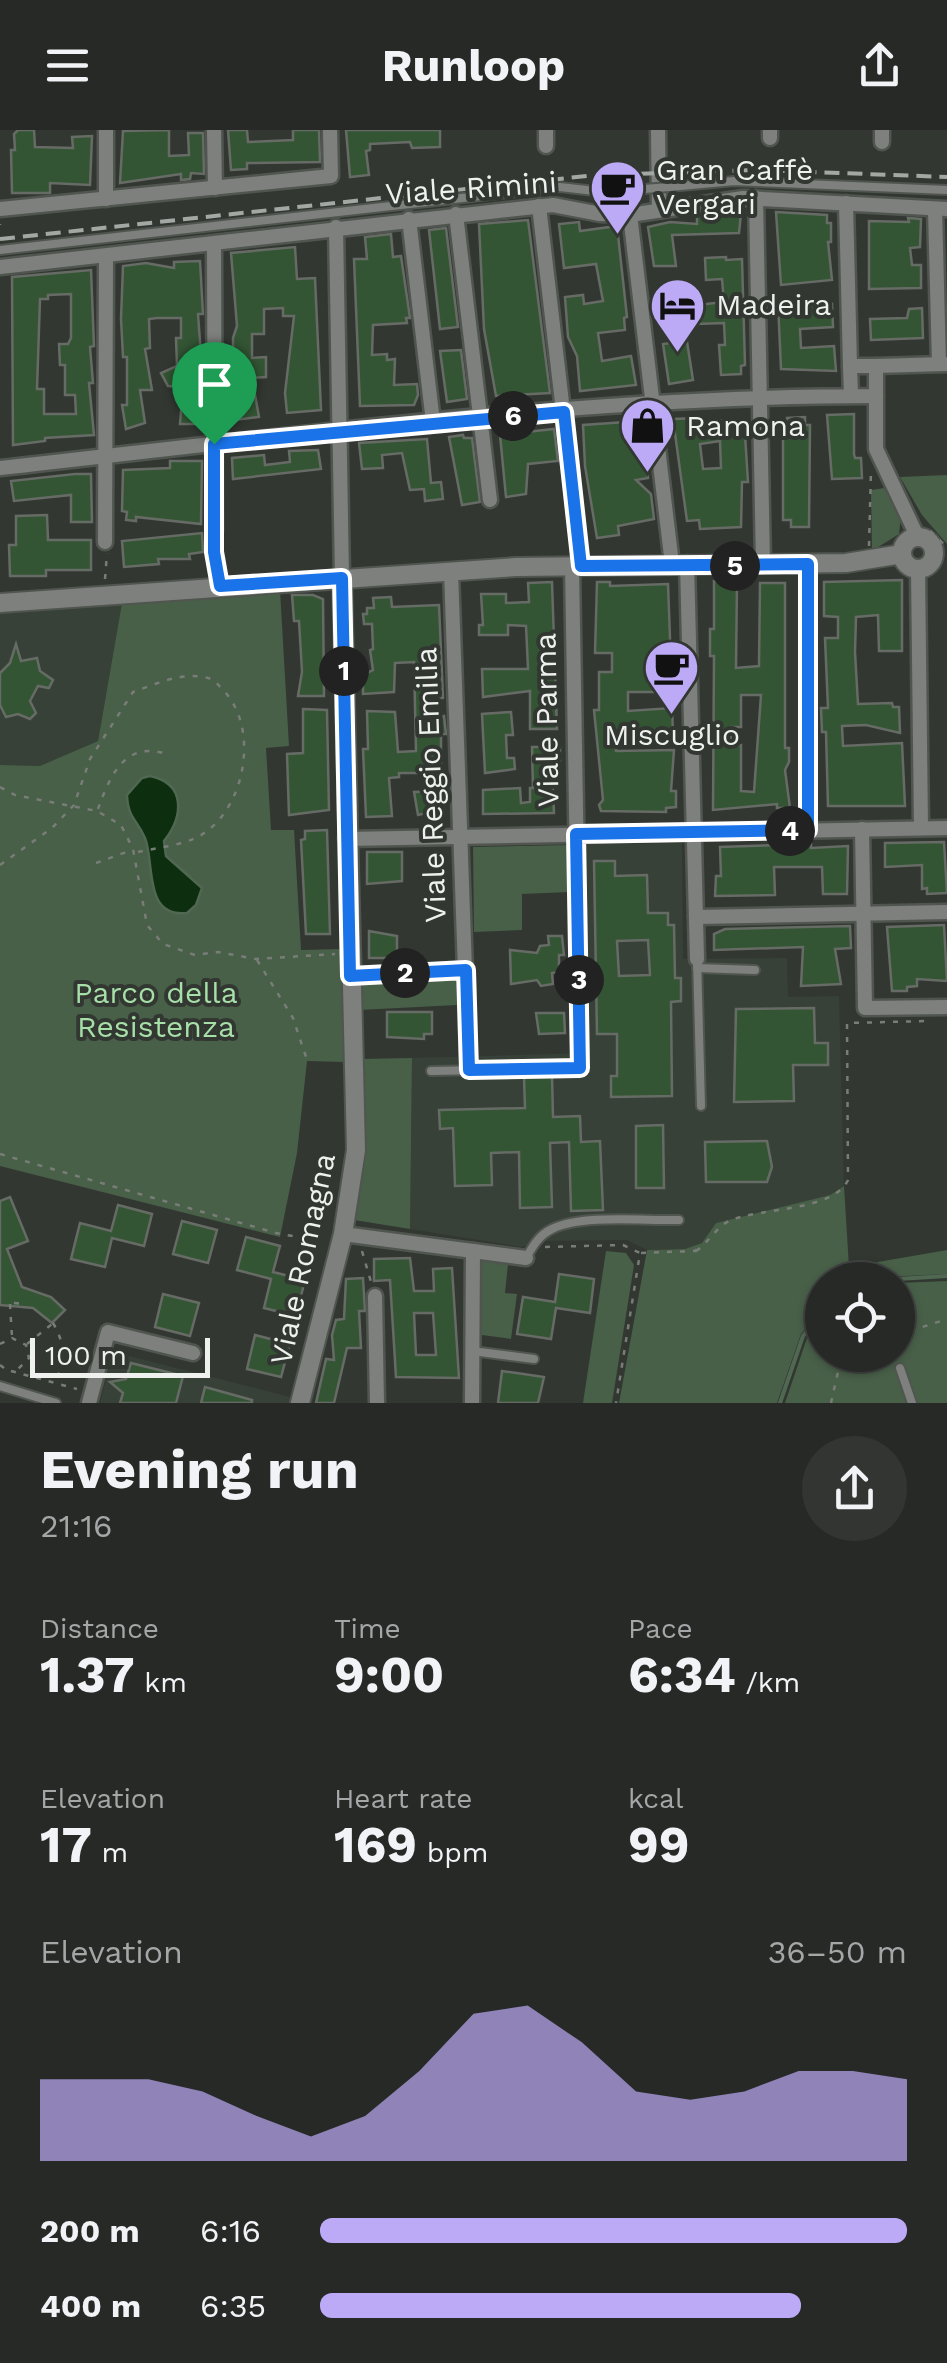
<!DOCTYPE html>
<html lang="en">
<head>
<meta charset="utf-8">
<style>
  :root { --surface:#262926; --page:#323532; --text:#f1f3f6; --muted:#a4a6a7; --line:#424543; --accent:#bcaaf6 }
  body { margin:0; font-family:"Work Sans",sans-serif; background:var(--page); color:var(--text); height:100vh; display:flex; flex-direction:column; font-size:38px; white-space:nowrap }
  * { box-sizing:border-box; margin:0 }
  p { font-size:32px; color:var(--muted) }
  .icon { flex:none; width:55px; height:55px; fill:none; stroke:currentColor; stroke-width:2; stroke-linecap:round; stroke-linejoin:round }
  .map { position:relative; height:1273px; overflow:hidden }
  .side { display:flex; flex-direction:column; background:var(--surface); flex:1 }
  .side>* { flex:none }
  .tools { position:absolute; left:805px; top:1132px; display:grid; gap:20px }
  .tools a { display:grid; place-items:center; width:110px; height:110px; border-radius:50%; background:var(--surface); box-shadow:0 2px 8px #0004,0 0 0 2px var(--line); font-size:50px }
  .scale { position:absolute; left:30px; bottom:25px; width:180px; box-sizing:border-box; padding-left:10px; border:5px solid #eef1ed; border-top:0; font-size:28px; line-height:35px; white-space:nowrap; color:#eef1ed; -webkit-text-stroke:8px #323732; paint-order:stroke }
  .pin { position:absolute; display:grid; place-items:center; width:85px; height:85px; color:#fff; margin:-102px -42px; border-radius:50% 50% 50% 0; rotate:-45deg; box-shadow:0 0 10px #0007 }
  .pin .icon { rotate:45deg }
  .km { position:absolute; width:50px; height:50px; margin:-25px; border-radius:50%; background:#222; color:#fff; font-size:28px; line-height:50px; text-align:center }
  .round { display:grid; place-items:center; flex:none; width:105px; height:105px; border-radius:52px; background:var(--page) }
  .headline { display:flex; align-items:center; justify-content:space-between; height:170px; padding:0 40px }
  h1 { font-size:55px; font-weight:700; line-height:75px }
  .stats { display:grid; grid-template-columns:repeat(3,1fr); gap:15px; height:170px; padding:10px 40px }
  .stats div { display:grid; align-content:center }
  .stats b { font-size:50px; font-weight:700 }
  .stats small { font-size:28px; font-weight:400 }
  .stats p { font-size:28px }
  .chart { height:280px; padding:20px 40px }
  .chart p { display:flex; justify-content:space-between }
  .chart svg { width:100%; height:180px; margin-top:10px; fill:var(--accent); opacity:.7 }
  ul { padding:0 40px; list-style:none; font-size:32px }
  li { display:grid; grid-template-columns:160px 120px 1fr; align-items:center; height:75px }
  li i { height:25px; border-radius:12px; background:var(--accent) }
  header { display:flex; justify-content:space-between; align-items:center; height:130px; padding:0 40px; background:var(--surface); font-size:45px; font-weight:700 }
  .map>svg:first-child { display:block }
  .built { fill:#374137 }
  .green { fill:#485f48 }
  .water { fill:#0d2e0f; stroke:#506852; stroke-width:2.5 }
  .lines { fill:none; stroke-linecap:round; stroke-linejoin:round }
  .stream { stroke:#506852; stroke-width:4 }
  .building { fill:#335534; stroke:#666b65; stroke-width:2.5; fill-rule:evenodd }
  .service-casing { stroke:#505550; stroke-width:12 }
  .minor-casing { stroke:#505550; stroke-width:19 }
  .tertiary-casing { stroke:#505550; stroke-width:22 }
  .path { stroke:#797d78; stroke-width:2.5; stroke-dasharray:5 8; stroke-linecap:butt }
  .service { stroke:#7e807d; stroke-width:8 }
  .minor { stroke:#7e807d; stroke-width:14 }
  .tertiary { stroke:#7e807d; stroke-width:18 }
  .rail { stroke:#a4a8a4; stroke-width:4; stroke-dasharray:15 8; stroke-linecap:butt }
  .service-bridge-casing { stroke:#505550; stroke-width:12; stroke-linecap:butt }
  .service-bridge { stroke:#7e807d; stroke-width:8 }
  .route-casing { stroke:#fff; stroke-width:20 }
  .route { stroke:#1a73e8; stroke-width:12 }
  .labels { text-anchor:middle; stroke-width:8; stroke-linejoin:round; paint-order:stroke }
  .poi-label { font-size:30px; fill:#eef1ed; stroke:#323732; text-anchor:start }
  .street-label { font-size:30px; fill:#eef1ed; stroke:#323732 }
  .park-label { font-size:30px; fill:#a6dfa7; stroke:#323732 }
</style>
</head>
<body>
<header><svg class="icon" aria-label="menu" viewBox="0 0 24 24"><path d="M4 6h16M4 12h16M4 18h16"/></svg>Runloop<svg class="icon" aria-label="share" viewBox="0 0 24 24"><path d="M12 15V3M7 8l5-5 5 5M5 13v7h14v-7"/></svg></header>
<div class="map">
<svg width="947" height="1273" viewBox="0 0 947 1273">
  <rect width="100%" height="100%" fill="#323732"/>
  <g class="built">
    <polygon points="122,473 98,611 40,637 0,635 0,482"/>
    <polygon points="682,713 683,829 787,828 788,867 839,866 844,1056 830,1065 716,1093 703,1113 685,1119 647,1120 627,1110 545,1111 522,1117 410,1099 412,928 589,923 586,714"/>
    <polygon points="113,1222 290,1267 289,1273 100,1273"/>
  </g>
  <g class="green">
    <polygon points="947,345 947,414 922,385 900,347"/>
    <polygon points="884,358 901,386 899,404 872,421 871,360"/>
    <polygon points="280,460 289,616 266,618 271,700 294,700 301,820 342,819 345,932 307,931 297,1023 280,1107 0,1036 0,635 40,636 98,611 122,473"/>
    <polygon points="569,715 570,762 522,764 522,800 474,802 473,717"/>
    <polygon points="456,843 457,875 359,880 358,848"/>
    <polygon points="412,928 410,1099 354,1090 363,1021 361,929"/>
    <polygon points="844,1056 849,1137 947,1120 947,1144 822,1150 822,1179 801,1204 777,1273 619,1273 647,1120 685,1119 702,1113 716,1093 830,1065"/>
    <polygon points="606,1121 626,1123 634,1135 612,1273 583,1273"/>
    <polygon points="482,1130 508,1134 505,1163 517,1164 511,1209 482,1205"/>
    <polygon points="947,1151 947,1273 785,1273 807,1208 822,1190 822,1225 898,1225 898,1153"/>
  </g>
  <path class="water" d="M150 646C187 654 183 687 164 711L166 726 202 758 196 775 187 783C143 788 155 733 145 708 137 689 128 689 127 665L142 648Z"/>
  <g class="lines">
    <g class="stream">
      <polyline points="881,1150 947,1146"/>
      <polyline points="780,1273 803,1206 822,1183"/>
    </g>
  </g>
  <g class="building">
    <polygon points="18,0 34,0 35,17 73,18 72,7 92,6 90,55 50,53 50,63 12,63 11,20 15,20 14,4"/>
    <polygon points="169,0 169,26 189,25 188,3 203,3 204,44 191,43 190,49 181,50 181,44 120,53 123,1"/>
    <polygon points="228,0 247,0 248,12 293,10 293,0 319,0 320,32 247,33 247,39 231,40"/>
    <polygon points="346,0 440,0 440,17 412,18 410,12 370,14 370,20 366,21 369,45 350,47"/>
    <polygon points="776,82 827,85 827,93 831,93 831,112 828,112 832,150 781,155"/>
    <polygon points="715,83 741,84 739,103 672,105 676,136 654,136 648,97 670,92 697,94 697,86"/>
    <polygon points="908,88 921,89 920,117 910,118 912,135 921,135 921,158 869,159 869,91 909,92"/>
    <polygon points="528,90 550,263 496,266 484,199 479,94"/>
    <polygon points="579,92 580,101 617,96 627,187 624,188 625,200 598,203 602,231 631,226 636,255 580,261 577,226 568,207 565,167 583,165 584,174 603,171 596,134 564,138 559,94"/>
    <polygon points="446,98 458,197 440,199 429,100"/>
    <polygon points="391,104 393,127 401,126 410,188 406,188 407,193 373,195 372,225 387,224 387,230 395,229 394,255 417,254 418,265 414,275 360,276 354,129 367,129 365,107"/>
    <polygon points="295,117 297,149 315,148 321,280 287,283 285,263 294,186 283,186 283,178 264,179 264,204 252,204 252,228 266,227 266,247 252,248 259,287 234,290 233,208 237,196 231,123"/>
    <polygon points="726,127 726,130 742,129 745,235 741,236 741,244 721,245 719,215 725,215 724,193 696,194 696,197 685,199 693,250 669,254 663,214 671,213 667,186 662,186 659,165 678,163 680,177 724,172 722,149 706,150 705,128"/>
    <polygon points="200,131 203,184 198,184 203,252 199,294 180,294 183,257 168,256 161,243 177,236 176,208 181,208 181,188 157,188 149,189 150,218 145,219 152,260 140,260 145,293 126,299 122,275 127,275 127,227 123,227 121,189 123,136 146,133 174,138 174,132"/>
    <path d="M91 140 94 216 90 217 93 253H89L94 305 45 308V311L13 315 12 147ZM71 164V208L68 214H59L60 235H65V265H75L76 284H44V259H37L40 169H48V165Z"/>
    <polygon points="800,172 832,174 833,197 800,199 801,218 834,216 836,241 781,239 778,173"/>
    <polygon points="922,178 923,208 871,210 870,189 907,188 909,179"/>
    <polygon points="461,220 467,269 447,272 440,221"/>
    <polygon points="854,284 854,324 855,328 861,328 862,348 832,349 827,285"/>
    <polygon points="805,287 805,295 810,295 809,397 791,397 791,390 783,390 783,302 787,302 787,288"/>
    <path d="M698 288 699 292 744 289 748 352H742L741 397 700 399 699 390 687 391 673 289ZM720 311 721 338 703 339 700 314Z"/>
    <polygon points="640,291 648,348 636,350 651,364 654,389 618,396 619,405 597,408 585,336 583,295"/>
    <polygon points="554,299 558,331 528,334 526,364 506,367 500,305"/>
    <polygon points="463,305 464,308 472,308 480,372 462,375 449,307"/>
    <polygon points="427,309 431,353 441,352 443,369 425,371 424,359 410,360 402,323 382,325 383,338 362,339 359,313"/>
    <polygon points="318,320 321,339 233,349 232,328 264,325 265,335 290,332 289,321"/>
    <polygon points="170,331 202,331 201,394 136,387 136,391 126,390 127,382 122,381 123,340 170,338"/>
    <polygon points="75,344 91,344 92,392 71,392 71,365 14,371 11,351"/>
    <polygon points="47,385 48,410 91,410 91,440 46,440 46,446 10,446 9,415 16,415 16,386"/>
    <polygon points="202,403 203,422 189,424 190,429 158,429 159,434 124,437 122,411"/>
    <polygon points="902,450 902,521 879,521 878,485 856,487 855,522 858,574 892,573 893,577 899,577 900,603 866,595 842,596 843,616 902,613 905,676 828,676 826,602 822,602 821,578 828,578 825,508 838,508 838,487 824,486 824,452"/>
    <path d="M714 451H737L736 538 759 536 760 453H785V618H789V632L785 640 790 678H777V674L713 680 714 526H710V499H714ZM741 565H761L754 662 741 661V615H731V597H741Z"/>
    <polygon points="552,452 557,599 530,599 530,561 483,567 482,539 528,539 526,496 508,495 508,505 479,505 479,495 483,495 481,464 506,464 506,473 529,472 528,453"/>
    <polygon points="597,452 610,452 610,456 668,454 672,562 628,562 628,581 672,578 673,602 616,606 616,621 674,620 671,661 676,661 676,677 666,678 666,682 601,681 599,675 603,670 594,580 599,580 599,542 612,542 612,523 595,523"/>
    <polygon points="292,465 313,465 323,469 324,566 298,566 302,542 299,491 294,491"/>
    <polygon points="391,467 392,477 439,475 443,568 436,569 437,587 444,586 446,604 441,604 441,643 399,643 399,647 389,648 392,686 366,687 363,619 368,619 367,581 395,582 398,622 416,621 414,532 395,533 394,562 363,564 363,545 373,540 370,520 373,519 372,494 364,494 363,484 367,484 367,478 374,478 373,468"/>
    <polygon points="16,514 21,531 37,528 40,541 53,550 49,558 38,556 30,571 36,583 30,589 18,584 6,587 0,575 0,543 10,533"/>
    <polygon points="303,579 327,580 329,680 289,685 287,624 303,623"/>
    <polygon points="511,582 513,605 506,605 507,628 514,628 515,639 485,643 482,584"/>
    <polygon points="532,617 560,617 560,633 557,640 552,640 554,683 483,684 483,660 520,658 521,673 530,672 530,658 533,658"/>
    <polygon points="441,661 444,679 418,685 414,662"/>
    <polygon points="327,700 330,804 306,804 301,710 305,709 305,701"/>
    <polygon points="944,712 947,763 927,764 927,758 922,759 922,735 885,737 885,713"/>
    <polygon points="811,714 811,718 848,716 847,764 823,764 822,737 774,737 775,765 715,766 716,746 721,746 720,717"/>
    <polygon points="367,722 402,722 402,751 367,754"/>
    <path d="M594 731H615V746L647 745 648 783H668V795H674L675 848H681V871L671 872 672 966 611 967V946H617V904H597ZM648 810 650 845 619 846 617 811Z"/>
    <polygon points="944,795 947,851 917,849 917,856 907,857 907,861 892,861 887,797"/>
    <polygon points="850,796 851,818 835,819 841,854 801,856 803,817 714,820 714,804 725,799"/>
    <polygon points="369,801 397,806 397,828 369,828"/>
    <polygon points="548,806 562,806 564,825 559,825 559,842 552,843 553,854 541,856 537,850 511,854 510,820 537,823 540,816 549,815"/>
    <polygon points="814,878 815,913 828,913 828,935 793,935 794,971 734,972 736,879"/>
    <polygon points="387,882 432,882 432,904 424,904 424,909 387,907"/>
    <polygon points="536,883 564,883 565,903 539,904"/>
    <polygon points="552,946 553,987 580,986 581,1012 600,1011 603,1080 571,1081 569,1012 550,1013 552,1077 520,1078 519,1022 491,1023 492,1055 455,1056 453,998 440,999 439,980 525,978 524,947"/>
    <polygon points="663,995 664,1058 636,1058 636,996"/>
    <polygon points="767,1011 772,1037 767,1052 706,1052 705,1012"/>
    <polygon points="10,1067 28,1111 7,1119 22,1157 51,1167 65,1180 52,1193 33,1178 0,1175 0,1071"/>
    <polygon points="118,1075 152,1084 144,1116 112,1108 105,1137 71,1129 80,1093 111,1101"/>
    <polygon points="182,1091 217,1100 208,1133 173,1124"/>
    <polygon points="246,1107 280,1116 273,1142 305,1150 296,1186 264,1178 271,1149 237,1140"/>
    <path d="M410 1128 414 1161H434L433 1139 452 1138 459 1248 396 1247 390 1150 374 1151V1129ZM414 1183H433L436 1225H416Z"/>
    <polygon points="559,1144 594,1149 590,1183 556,1178 551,1209 517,1204 523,1167 555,1172"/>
    <polygon points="363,1148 365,1181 359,1181 361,1218 347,1218 334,1273 316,1273 326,1229 334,1230 332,1205 336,1190 344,1189 346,1149"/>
    <polygon points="163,1164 199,1173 190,1206 155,1197"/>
    <polygon points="255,1205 290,1214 281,1247 247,1239"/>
    <polygon points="131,1233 183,1246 176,1273 120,1273 123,1263 110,1252 126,1249"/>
    <polygon points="502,1241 544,1247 538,1273 498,1273"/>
    <polygon points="205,1257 252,1270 252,1273 201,1273"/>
  </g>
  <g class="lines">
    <defs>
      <g id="service">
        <polyline points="669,57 734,51 947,60"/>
        <polyline points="0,120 560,57 595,61 644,59"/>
        <polyline points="697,829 701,976"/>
        <polyline points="697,838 755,840"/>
        <polyline points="431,941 580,938 580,923"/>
        <path d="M526 1128C533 1116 539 1105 552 1099 583 1084 644 1091 679 1090"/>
        <polyline points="472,1221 534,1229"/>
        <polyline points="900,1238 912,1273"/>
        <polyline points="0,1256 56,1273"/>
      </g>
      <g id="minor">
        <polyline points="106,0 106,69"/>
        <polyline points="214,0 215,58"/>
        <polyline points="546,0 546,16"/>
        <polyline points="658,0 659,80"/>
        <polyline points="770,0 770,8"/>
        <polyline points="882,0 882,12"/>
        <polyline points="756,68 763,433"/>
        <polyline points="846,73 850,236"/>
        <polyline points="539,76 581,435"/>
        <polyline points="0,79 331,46 330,0"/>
        <polyline points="935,79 939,234"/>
        <polyline points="456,84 490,370"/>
        <polyline points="630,85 672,434"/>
        <polyline points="409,89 433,292"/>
        <polyline points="336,97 342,448"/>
        <polyline points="214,114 215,401"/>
        <polyline points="0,137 553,75 600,84 630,85 743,68 947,79"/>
        <polyline points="876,236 945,234"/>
        <polyline points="876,266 876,319 918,408"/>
        <path d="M0 338C288 306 587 266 876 266V236H850L851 266"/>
        <polyline points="105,412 106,127"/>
        <polyline points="687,433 697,829"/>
        <polyline points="572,436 580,923"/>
        <polyline points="918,439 921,698"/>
        <polyline points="451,441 468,926"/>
        <polyline points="862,699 865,878 947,877"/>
        <polyline points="808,700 808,434"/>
        <polyline points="346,709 947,698"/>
        <polyline points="696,787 947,782"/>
        <polyline points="343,1104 473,1121 472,1273"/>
        <polyline points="473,1121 526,1128"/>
        <polyline points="375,1166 377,1273"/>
        <polyline points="89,1273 108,1202 193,1223"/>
      </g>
      <g id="tertiary">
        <circle cx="918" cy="423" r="16"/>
        <polyline points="0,473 516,437 846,433 902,424"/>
        <polyline points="300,1273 343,1104 356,1020 342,448"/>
      </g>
    </defs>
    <use href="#service" class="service-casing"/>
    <use href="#minor" class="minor-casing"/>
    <use href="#tertiary" class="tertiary-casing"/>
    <g class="path">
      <polyline points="0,94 0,95"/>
      <polyline points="930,401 947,417"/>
      <polyline points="214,413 219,444"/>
      <polyline points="869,416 871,340"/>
      <polyline points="105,449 107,423"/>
      <polyline points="0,657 15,665 97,681 121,695 133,719 147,795 163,814 195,825 218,822 256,829 335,824"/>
      <path d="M98 679C109 649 123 612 163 623"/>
      <polyline points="96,733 132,720"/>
      <path d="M0 735 52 698 74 675 90 629 133 562C156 554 183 541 208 548 215 550 219 556 225 562 258 599 246 672 207 701 188 716 157 717 134 723"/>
      <polyline points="257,830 293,888 307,930"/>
      <polyline points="367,845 454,841"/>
      <polyline points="0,1024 276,1103 325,1112"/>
      <polyline points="545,1117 623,1115 640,1123 616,1273"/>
      <polyline points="362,1121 371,1152"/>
      <path d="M696 1121C709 1112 717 1096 731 1090 761 1078 834 1081 848 1050L847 893 928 891"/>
      <polyline points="641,1123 696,1121 697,1115"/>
      <polyline points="14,1173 23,1174"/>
      <polyline points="10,1174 12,1207"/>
      <path d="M53 1193C65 1213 66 1231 55 1252"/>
      <polyline points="898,1205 947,1189"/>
      <polyline points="0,1214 12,1208 26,1215 29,1228 16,1241"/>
      <polyline points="27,1214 52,1194"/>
      <polyline points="0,1235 8,1241"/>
      <polyline points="11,1241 77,1259"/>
      <polyline points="831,1273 840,1233 847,1225"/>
    </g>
    <use href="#service" class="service"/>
    <use href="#minor" class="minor"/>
    <use href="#tertiary" class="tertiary"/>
    <polyline class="rail" points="0,109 596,45 759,40 947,47"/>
    <defs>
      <polyline id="service-bridge" points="644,59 669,57"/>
    </defs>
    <use href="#service-bridge" class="service-bridge-casing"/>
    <use href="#service-bridge" class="service-bridge"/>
  </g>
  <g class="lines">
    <defs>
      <polygon id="route" points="564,282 581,436 808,434 808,700 576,704 580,938 469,940 466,840 350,846 342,448 220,456 214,422 214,314"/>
    </defs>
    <use href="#route" class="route-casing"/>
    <use href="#route" class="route"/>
  </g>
  <defs>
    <symbol id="cafe-pin" viewBox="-11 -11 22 30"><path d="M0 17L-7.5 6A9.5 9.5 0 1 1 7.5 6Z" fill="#bcaaf6" stroke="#323732"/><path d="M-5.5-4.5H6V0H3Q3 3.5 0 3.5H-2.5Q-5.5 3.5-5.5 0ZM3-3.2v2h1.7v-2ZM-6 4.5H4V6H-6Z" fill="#111"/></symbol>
    <symbol id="hotel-pin" viewBox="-11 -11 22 30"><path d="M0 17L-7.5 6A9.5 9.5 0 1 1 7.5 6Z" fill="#bcaaf6" stroke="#323732"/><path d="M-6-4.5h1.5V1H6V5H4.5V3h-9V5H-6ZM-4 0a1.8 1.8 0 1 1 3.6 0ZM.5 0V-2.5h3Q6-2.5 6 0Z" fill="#111"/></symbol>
    <symbol id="shop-pin" viewBox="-11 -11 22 30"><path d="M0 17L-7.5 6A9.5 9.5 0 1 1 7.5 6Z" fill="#bcaaf6" stroke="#323732"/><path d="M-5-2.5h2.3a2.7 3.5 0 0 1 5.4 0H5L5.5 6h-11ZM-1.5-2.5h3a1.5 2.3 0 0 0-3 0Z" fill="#111"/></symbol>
  </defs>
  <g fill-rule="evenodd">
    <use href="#cafe-pin" x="586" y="26" width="63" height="86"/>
    <use href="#hotel-pin" x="646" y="144" width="63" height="86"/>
    <use href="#shop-pin" x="616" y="264" width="63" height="86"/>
    <use href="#cafe-pin" x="640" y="506" width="63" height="86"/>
  </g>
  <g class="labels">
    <g class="poi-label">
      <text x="656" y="50">Gran Caffè<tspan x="656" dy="34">Vergari</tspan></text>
      <text x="716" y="185">Madeira</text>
      <text x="686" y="306">Ramona</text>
      <text x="672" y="615" text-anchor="middle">Miscuglio</text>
    </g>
    <g class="street-label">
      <text transform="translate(471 58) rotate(-4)" y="10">Viale Rimini</text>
      <text transform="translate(547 590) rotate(-91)" y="10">Viale Parma</text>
      <text transform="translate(431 655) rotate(-92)" y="10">Viale Reggio Emilia</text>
      <text transform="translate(303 1129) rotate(-78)" y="10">Viale Romagna</text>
    </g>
    <g class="park-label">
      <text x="156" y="873">Parco della<tspan x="156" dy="34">Resistenza</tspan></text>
    </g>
  </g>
</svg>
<div class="tools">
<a><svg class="icon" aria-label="locate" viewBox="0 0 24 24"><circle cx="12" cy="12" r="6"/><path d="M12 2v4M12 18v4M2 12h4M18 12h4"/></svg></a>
</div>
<div class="scale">100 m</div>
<div class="pin" style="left:214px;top:314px;background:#1e9e55"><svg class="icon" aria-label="arrive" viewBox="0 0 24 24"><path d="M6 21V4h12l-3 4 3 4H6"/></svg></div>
<b class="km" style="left:344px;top:541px">1</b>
<b class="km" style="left:405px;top:843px">2</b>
<b class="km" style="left:579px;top:850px">3</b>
<b class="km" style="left:790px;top:701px">4</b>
<b class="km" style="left:735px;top:436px">5</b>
<b class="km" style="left:513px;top:286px">6</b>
</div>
<section class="side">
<div class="headline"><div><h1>Evening run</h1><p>21:16</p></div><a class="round"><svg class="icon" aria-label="share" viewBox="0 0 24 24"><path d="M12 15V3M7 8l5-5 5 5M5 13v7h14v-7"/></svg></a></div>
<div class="stats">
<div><p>Distance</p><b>1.37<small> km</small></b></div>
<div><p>Time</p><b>9:00</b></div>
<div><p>Pace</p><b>6:34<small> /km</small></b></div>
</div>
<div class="stats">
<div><p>Elevation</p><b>17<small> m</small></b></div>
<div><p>Heart rate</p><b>169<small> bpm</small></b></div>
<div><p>kcal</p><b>99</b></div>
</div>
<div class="chart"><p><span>Elevation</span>36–50 m</p>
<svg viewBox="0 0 160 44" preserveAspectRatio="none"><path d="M0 44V24L10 24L20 24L30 27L40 33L50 38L60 33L70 22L80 8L90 6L100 15L110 27L120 29L130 27L140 22L150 22L160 24V44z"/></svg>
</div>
<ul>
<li><b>200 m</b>6:16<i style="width:100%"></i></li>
<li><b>400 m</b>6:35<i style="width:82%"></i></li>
</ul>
</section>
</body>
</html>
